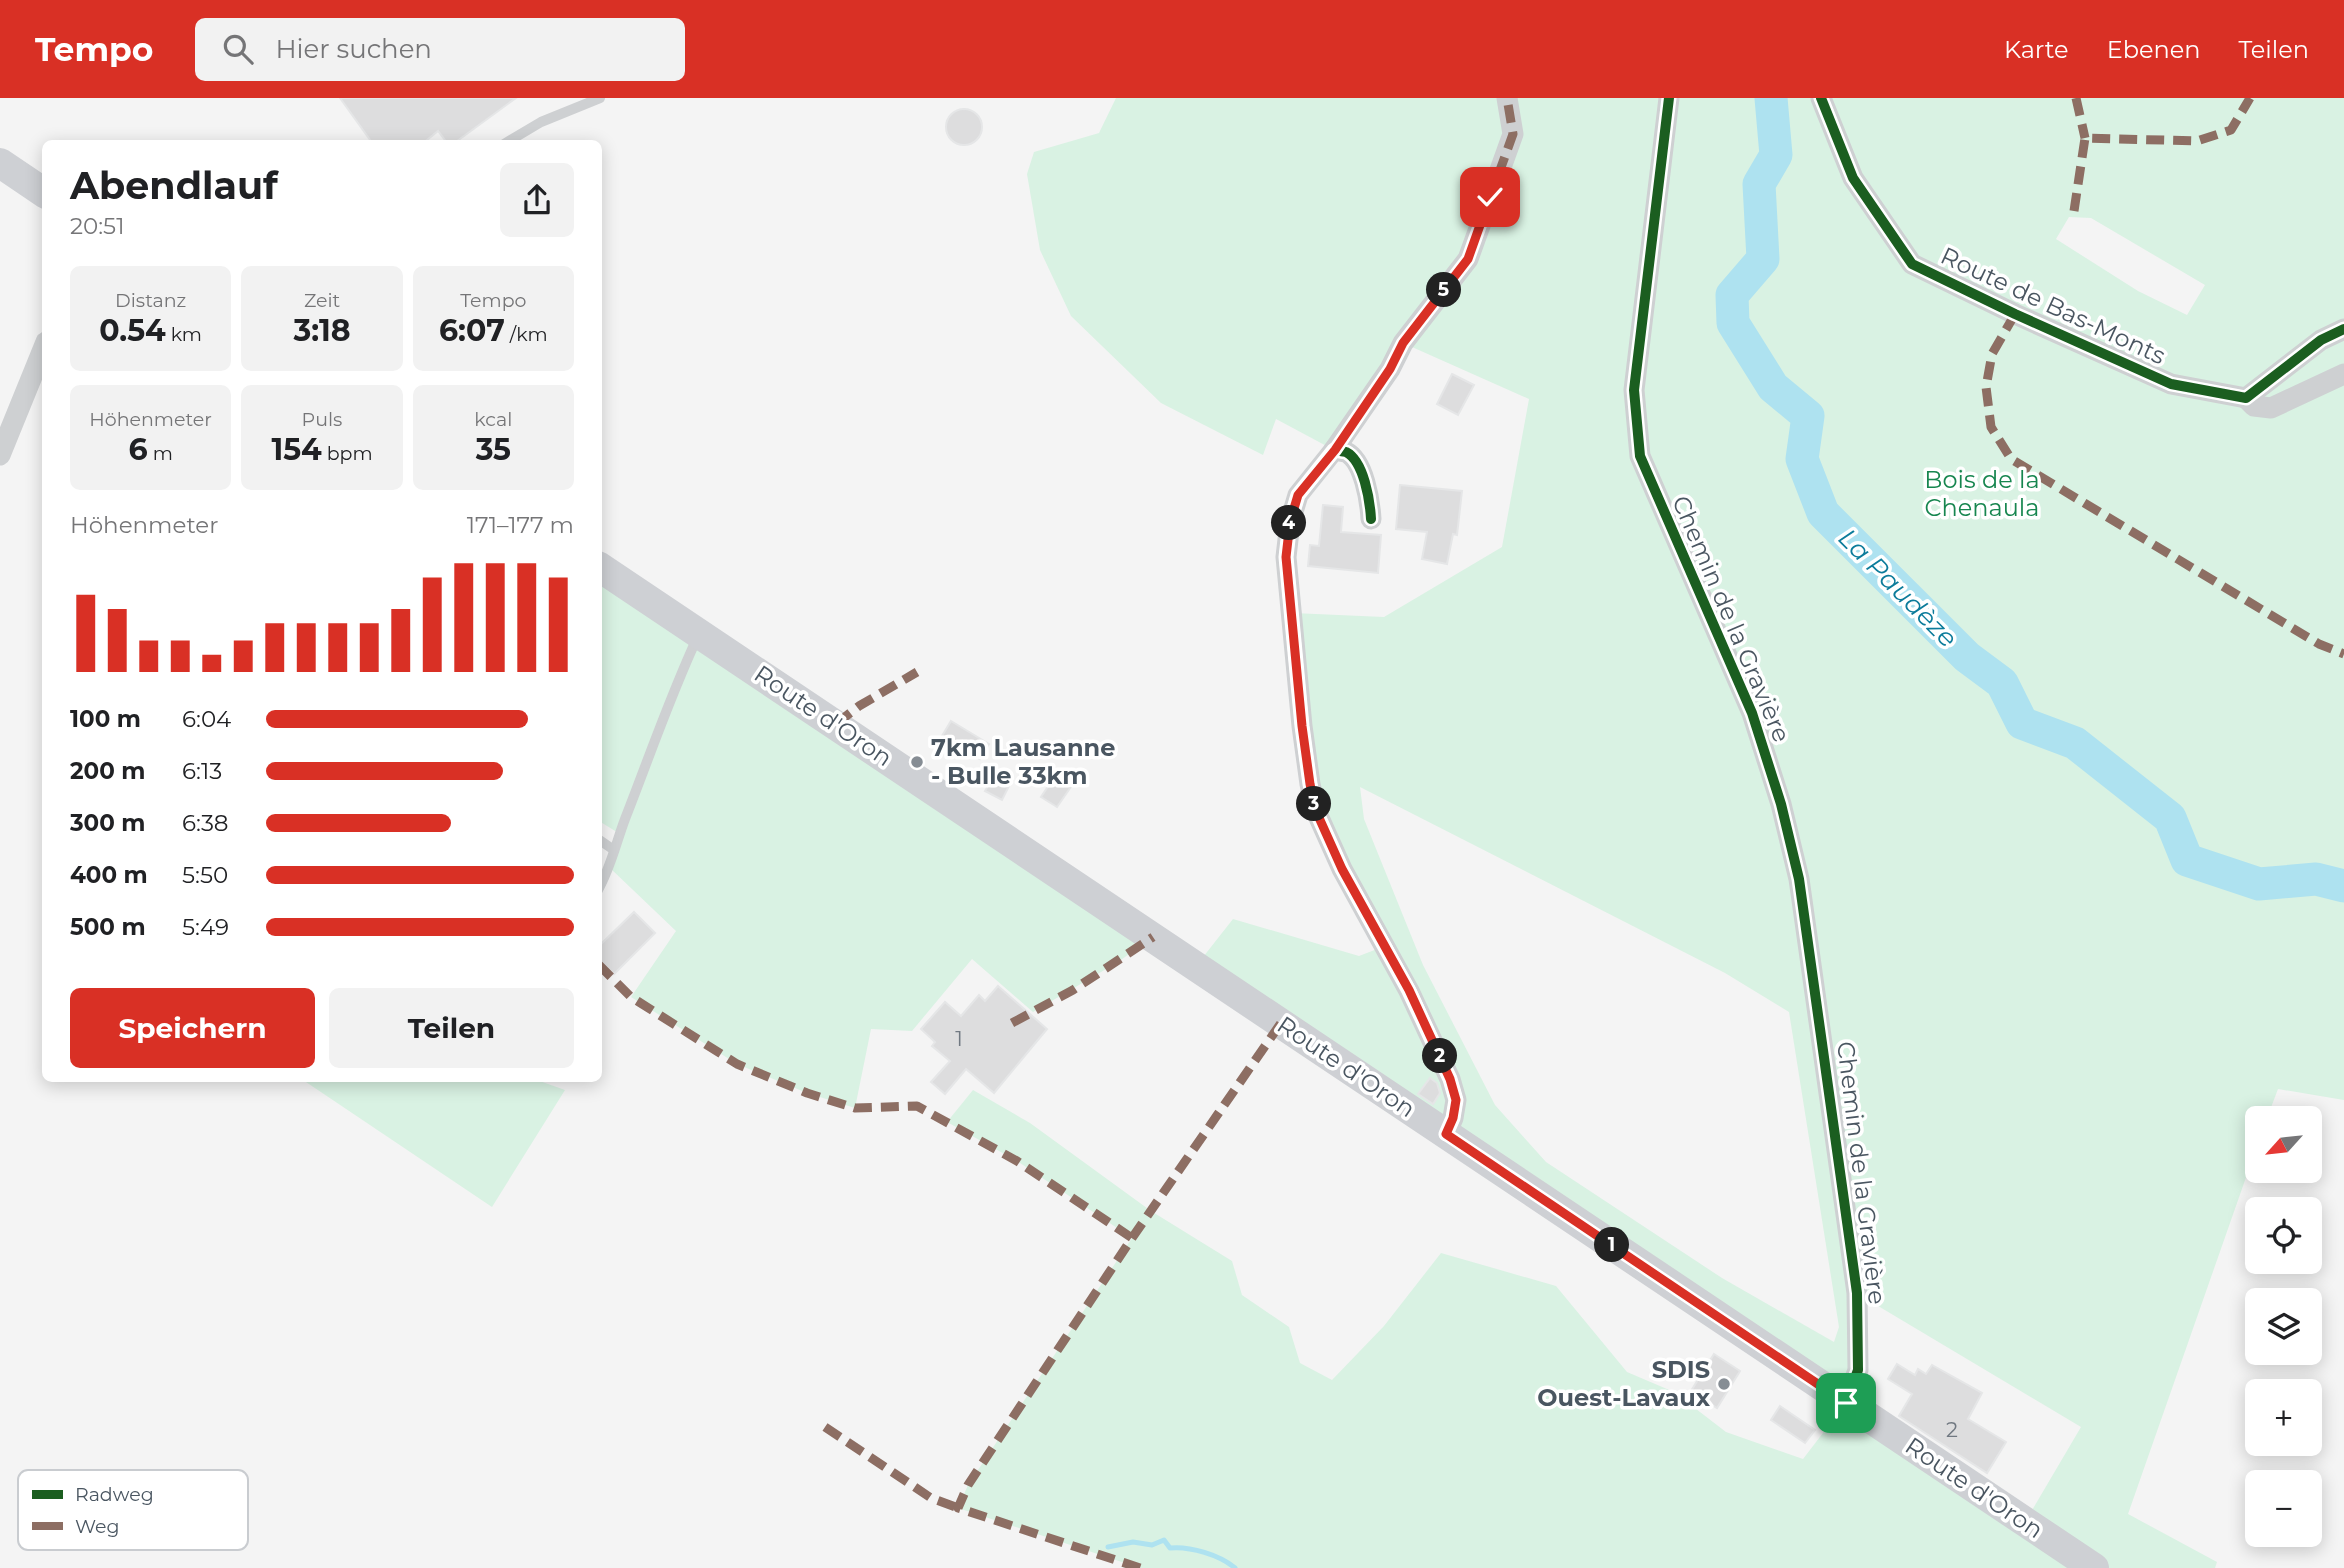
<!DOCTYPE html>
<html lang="de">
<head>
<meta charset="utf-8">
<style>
  :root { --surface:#fff; --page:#f2f2f2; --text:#202124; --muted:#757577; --accent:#d93025 }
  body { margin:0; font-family:Montserrat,sans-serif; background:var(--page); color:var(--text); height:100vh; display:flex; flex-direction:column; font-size:26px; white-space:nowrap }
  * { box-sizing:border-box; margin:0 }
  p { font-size:23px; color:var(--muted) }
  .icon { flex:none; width:38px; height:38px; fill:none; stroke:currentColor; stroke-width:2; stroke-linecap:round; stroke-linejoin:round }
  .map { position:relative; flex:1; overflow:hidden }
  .drawer { position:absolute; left:42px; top:42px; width:560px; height:942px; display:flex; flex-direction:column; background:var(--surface); border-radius:10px; box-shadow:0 4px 18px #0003 }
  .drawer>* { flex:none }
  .needle { width:46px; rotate:243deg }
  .fabs { position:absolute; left:2245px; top:1008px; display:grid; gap:14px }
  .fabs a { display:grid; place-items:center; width:77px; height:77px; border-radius:10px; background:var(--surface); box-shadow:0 4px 18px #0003; font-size:35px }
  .pin { position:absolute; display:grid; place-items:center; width:60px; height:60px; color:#fff; margin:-30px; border-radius:14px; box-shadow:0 4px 10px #0006 }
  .km { position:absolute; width:35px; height:35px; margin:-18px; border-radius:50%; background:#222; color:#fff; font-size:19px; line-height:35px; text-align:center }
  .round { display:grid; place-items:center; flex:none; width:74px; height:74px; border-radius:10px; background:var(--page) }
  .summary { display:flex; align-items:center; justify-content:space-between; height:119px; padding:0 28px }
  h1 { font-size:38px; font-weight:700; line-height:52px }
  .metrics { display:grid; grid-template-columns:repeat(3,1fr); gap:10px; height:119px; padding:7px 28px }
  .metrics div { display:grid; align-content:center; border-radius:10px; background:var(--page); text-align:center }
  .metrics b { font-size:30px; font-weight:700 }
  .metrics small { font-size:19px; font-weight:400 }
  .metrics p { font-size:19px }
  .chart { height:196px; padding:14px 28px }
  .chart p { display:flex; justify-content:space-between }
  .chart svg { width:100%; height:126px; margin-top:7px; stroke:var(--accent); stroke-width:6 }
  .primary-button { display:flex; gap:14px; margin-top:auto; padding:14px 28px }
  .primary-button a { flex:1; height:80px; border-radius:10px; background:var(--accent); color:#fff; font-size:28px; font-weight:700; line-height:80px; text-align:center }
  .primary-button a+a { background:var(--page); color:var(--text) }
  ul { padding:0 28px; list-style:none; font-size:23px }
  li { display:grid; grid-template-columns:112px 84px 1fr; align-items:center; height:52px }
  li i { height:18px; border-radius:9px; background:var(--accent) }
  header { display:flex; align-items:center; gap:42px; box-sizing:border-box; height:98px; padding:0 35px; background:var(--accent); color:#fff }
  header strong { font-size:33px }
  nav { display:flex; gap:38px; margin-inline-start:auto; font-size:24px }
  .search { width:490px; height:63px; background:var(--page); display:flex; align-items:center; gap:18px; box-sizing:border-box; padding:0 24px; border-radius:10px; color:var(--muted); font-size:26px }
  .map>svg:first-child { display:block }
  .green { fill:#d9f2e3; fill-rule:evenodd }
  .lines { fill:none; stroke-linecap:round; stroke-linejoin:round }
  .stream { stroke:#aee2f0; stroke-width:5 }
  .river { stroke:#aee2f0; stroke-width:33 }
  .building { fill:#ddddde; stroke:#e5e6e7; stroke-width:2 }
  .service { stroke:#ced0d2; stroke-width:10 }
  .minor { stroke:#ced0d2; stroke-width:21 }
  .secondary { stroke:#ced0d4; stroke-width:30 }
  .quiet { stroke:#8d6e63; stroke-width:9; stroke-dasharray:18 9; stroke-linecap:butt }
  .cycleway-casing { stroke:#fff; stroke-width:15 }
  .cycleway { stroke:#1b5e20; stroke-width:10 }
  .route-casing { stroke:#fff; stroke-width:14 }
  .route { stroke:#d93025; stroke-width:9 }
  .poi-dot { fill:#868d94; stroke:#fff; stroke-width:2.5 }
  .labels { text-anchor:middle; stroke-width:7; stroke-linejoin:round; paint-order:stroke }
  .number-label { font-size:21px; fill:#707881 }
  .street-label { font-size:24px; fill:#4a5661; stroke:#fff }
  .park-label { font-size:24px; fill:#17864f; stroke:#fff }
  .poi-label { font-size:24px; font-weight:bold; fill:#4a5661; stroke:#fff; text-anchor:start }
  .water-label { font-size:26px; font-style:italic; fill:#0c7c9b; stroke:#fff }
  .key { fill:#fff; stroke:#c9ccd0; stroke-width:2 }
  .key-label { font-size:19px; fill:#4a5661 }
</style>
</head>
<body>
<header>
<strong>Tempo</strong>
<div class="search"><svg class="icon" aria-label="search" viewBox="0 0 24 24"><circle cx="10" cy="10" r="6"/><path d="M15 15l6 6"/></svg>Hier suchen</div>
<nav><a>Karte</a><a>Ebenen</a><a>Teilen</a></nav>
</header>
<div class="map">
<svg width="2344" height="1470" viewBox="0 0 2344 1470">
  <rect width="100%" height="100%" fill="#f4f4f4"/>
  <g class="green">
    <path d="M1116 0H2344V1002L2278 991 2267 1020H2258L2257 1048 2128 1416 2217 1464 2215 1470H1140L958 1410 968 1387 1132 1140 1017 1063 947 1024 973 992 1030 1025 1151 1113 1232 1163 1242 1197 1289 1229 1300 1265 1332 1282 1384 1228 1441 1155 1556 1188 1627 1274 1674 1294 1726 1334 1803 1361 1846 1305 1196 868 1233 821 1359 858 1385 848 1316 713 1293 515 1384 519 1502 449 1529 301 1403 245 1334 352 1276 321 1263 357 1161 305 1071 218 1040 152 1027 76 1034 54 1099 35ZM2069 119 2091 120 2205 187 2187 217 2138 193 2056 141ZM1360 689 1725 875 1789 914 1839 1229 1834 1244 1722 1180 1546 1064 1495 1007 1423 867 1364 721ZM1858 1196 2081 1329 2025 1424 1847 1305Z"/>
    <polygon points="598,468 1153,839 1118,864 1033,914 972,861 912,933 871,931 855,1010 807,995 737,966 631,899 676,833 610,770 620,736 599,723"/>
    <polygon points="300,980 531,980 565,992 492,1109"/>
  </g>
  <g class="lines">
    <path class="stream" d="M1108 1449 1133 1444 1152 1447 1164 1442 1170 1450C1190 1448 1220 1457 1235 1470"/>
    <polyline class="river" points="1771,0 1776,57 1759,86 1763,161 1732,197 1733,225 1773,289 1808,318 1802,361 1823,415 1967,559 2002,585 2022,625 2075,645 2170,720 2187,762 2259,786 2316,781 2344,788"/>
  </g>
  <g class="building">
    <polygon points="340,0 516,0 453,46 448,46 438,33 422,46 373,46"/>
    <circle cx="964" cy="29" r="18"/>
    <polygon points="1452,276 1474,287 1458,317 1437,306"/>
    <polygon points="1400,387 1462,393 1457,437 1453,436 1447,466 1422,461 1427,434 1396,431"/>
    <polygon points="1323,407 1343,409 1341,434 1381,437 1378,475 1308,468 1310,447 1319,448"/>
    <polygon points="951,623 989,646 980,661 942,638"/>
    <polygon points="1059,672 1075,683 1057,709 1041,699"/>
    <polygon points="993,679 1009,688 1002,702 985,693"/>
    <polygon points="634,814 655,835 614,876 598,861 598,849"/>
    <polygon points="998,888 1047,931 994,995 966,971 945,996 931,984 950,963 932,948 935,944 921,931 945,904 961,918 979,897 985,903"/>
    <polygon points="1430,980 1437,985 1440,995 1433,1006 1418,996"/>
    <polygon points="1714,1256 1740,1273 1717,1310 1691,1293"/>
    <polygon points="1897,1266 1915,1277 1918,1271 1926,1276 1932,1267 1982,1295 1968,1321 2006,1344 1987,1375 1899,1318 1912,1296 1888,1281"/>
    <polygon points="1780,1308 1815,1332 1805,1345 1771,1322"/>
  </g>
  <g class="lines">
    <g class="service">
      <polyline points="504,46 541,24 600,0"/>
      <polyline points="598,741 614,752"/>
      <path d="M598 792C611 769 616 745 625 721 649 660 670 598 698 538"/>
    </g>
    <g class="minor">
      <polyline points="1669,0 1634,292 1640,358 1752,615 1781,706 1799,781 1857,1195 1858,1272 1846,1305"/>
      <polyline points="1821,0 1853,80 1912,166 2015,216 2171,286 2246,300 2321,242 2344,231"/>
      <polyline points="2246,300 2254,308 2271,310 2344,276"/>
      <polyline points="1334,352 1390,271 1403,245 1468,161 1513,36 1507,0"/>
      <polyline points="0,357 46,244"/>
      <path d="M1371 421C1370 403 1364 363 1346 354 1342 353 1338 353 1334 352L1298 397 1290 424 1286 459 1302 628 1310 686 1316 713 1342 771 1409 893 1450 981 1456 1002 1453 1020 1446 1036"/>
    </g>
    <g class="secondary">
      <polyline points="0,65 46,96"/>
      <polyline points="598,468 2094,1470"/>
    </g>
    <g class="quiet">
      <polyline points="2076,0 2085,40"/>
      <polyline points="2074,113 2085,40 2197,43 2231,32 2250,0"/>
      <polyline points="2015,216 1992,256 1986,289 1991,329 2011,361 2319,546 2344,556"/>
      <polyline points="1334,352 1390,271 1403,245 1468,161 1513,36 1507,0"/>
      <polyline points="836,626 859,608 917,574"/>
      <polyline points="598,866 631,899 737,966 807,995 855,1010 917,1008 1017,1063 1132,1140"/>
      <polyline points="1012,925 1073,892 1153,839"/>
      <polyline points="825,1329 931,1400 958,1410"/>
      <polyline points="1140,1470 958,1410 968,1387 1132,1140 1281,925"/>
    </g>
    <defs>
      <g id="cycleway">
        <polyline points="1669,0 1634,292 1640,358 1752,615 1781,706 1799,781 1857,1195 1858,1272 1846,1305"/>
        <polyline points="1821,0 1853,80 1912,166 2015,216 2171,286 2246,300 2321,242 2344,231"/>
        <path d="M1371 421C1370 403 1364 363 1346 354 1342 353 1338 353 1334 352L1298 397 1290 424 1286 459 1302 628 1310 686 1316 713 1342 771 1409 893 1450 981 1456 1002 1453 1020 1446 1036"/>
      </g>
    </defs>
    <use href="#cycleway" class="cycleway-casing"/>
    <use href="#cycleway" class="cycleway"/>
  </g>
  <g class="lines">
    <defs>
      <polyline id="route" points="1490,99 1468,161 1403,245 1390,271 1335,352 1298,397 1290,424 1286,459 1302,628 1310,686 1316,713 1342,771 1409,892 1450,981 1456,1002 1453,1020 1446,1036 1846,1305"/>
    </defs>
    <use href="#route" class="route-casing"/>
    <use href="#route" class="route"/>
  </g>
  <g class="poi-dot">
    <circle cx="917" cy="664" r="7"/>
    <circle cx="1724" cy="1286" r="7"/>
  </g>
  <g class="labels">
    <g class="number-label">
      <text x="959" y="948">1</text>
      <text x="1952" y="1339">2</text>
    </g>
    <g class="street-label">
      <text transform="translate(2053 208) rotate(25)" y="8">Route de Bas-Monts</text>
      <text transform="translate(1731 521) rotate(67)" y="8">Chemin de la Gravière</text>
      <text transform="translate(823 618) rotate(34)" y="8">Route d'Oron</text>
      <text transform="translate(1346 969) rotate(34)" y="8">Route d'Oron</text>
      <text transform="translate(1861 1075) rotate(83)" y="8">Chemin de la Gravière</text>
      <text transform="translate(1974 1390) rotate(34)" y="8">Route d'Oron</text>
    </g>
    <g class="park-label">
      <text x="1982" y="390">Bois de la<tspan x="1982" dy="28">Chenaula</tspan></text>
    </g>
    <g class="poi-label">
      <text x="931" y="658">7km Lausanne<tspan x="931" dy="28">- Bulle 33km</tspan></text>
      <text x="1710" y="1280" text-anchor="end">SDIS<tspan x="1710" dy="28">Ouest-Lavaux</tspan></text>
    </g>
    <g class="water-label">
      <text transform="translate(1898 490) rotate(45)" y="9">La Paudèze</text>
    </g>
  </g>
  <rect x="18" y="1372" width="230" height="80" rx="10" class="key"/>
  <rect x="32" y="1392" width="31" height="9" fill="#1b5e20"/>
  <rect x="32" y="1424" width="31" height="8" fill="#8d6e63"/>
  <g class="key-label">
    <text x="75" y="1403">Radweg</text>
    <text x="75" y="1435">Weg</text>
  </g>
</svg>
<div class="fabs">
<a><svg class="needle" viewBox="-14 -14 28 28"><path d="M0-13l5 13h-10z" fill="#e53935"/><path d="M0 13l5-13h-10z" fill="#757577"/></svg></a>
<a><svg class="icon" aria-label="locate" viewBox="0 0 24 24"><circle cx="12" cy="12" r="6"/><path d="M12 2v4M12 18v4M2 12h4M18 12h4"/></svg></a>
<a><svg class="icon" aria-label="layers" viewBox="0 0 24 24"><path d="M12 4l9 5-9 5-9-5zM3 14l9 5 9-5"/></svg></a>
<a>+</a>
<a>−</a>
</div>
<div class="pin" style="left:1846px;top:1305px;background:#1e9e55"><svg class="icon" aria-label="arrive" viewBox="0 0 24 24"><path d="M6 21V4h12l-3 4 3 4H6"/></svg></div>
<div class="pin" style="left:1490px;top:99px;background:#d93025"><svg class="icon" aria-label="check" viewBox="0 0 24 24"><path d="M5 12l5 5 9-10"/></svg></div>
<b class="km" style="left:1612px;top:1147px">1</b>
<b class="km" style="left:1440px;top:958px">2</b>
<b class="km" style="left:1314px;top:706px">3</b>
<b class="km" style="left:1289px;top:425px">4</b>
<b class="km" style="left:1444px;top:192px">5</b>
<section class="drawer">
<div class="summary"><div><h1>Abendlauf</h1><p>20:51</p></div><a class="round"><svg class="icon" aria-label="share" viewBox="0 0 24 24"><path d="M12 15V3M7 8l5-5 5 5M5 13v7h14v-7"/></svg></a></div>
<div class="metrics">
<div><p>Distanz</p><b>0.54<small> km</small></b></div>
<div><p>Zeit</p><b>3:18</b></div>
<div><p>Tempo</p><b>6:07<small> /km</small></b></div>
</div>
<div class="metrics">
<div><p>Höhenmeter</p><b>6<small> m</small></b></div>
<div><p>Puls</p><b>154<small> bpm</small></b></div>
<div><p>kcal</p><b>35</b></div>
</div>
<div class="chart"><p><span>Höhenmeter</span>171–177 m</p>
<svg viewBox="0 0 160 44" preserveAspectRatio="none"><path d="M5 44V17M15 44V22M25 44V33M35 44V33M45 44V38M55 44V33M65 44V27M75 44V27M85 44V27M95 44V27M105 44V22M115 44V11M125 44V6M135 44V6M145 44V6M155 44V11"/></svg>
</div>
<ul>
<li><b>100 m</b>6:04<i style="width:85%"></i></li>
<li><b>200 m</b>6:13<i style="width:77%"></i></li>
<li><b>300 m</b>6:38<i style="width:60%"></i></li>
<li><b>400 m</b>5:50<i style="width:100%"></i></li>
<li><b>500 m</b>5:49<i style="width:100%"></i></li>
</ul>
<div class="primary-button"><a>Speichern</a><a>Teilen</a></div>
</section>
</div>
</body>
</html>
